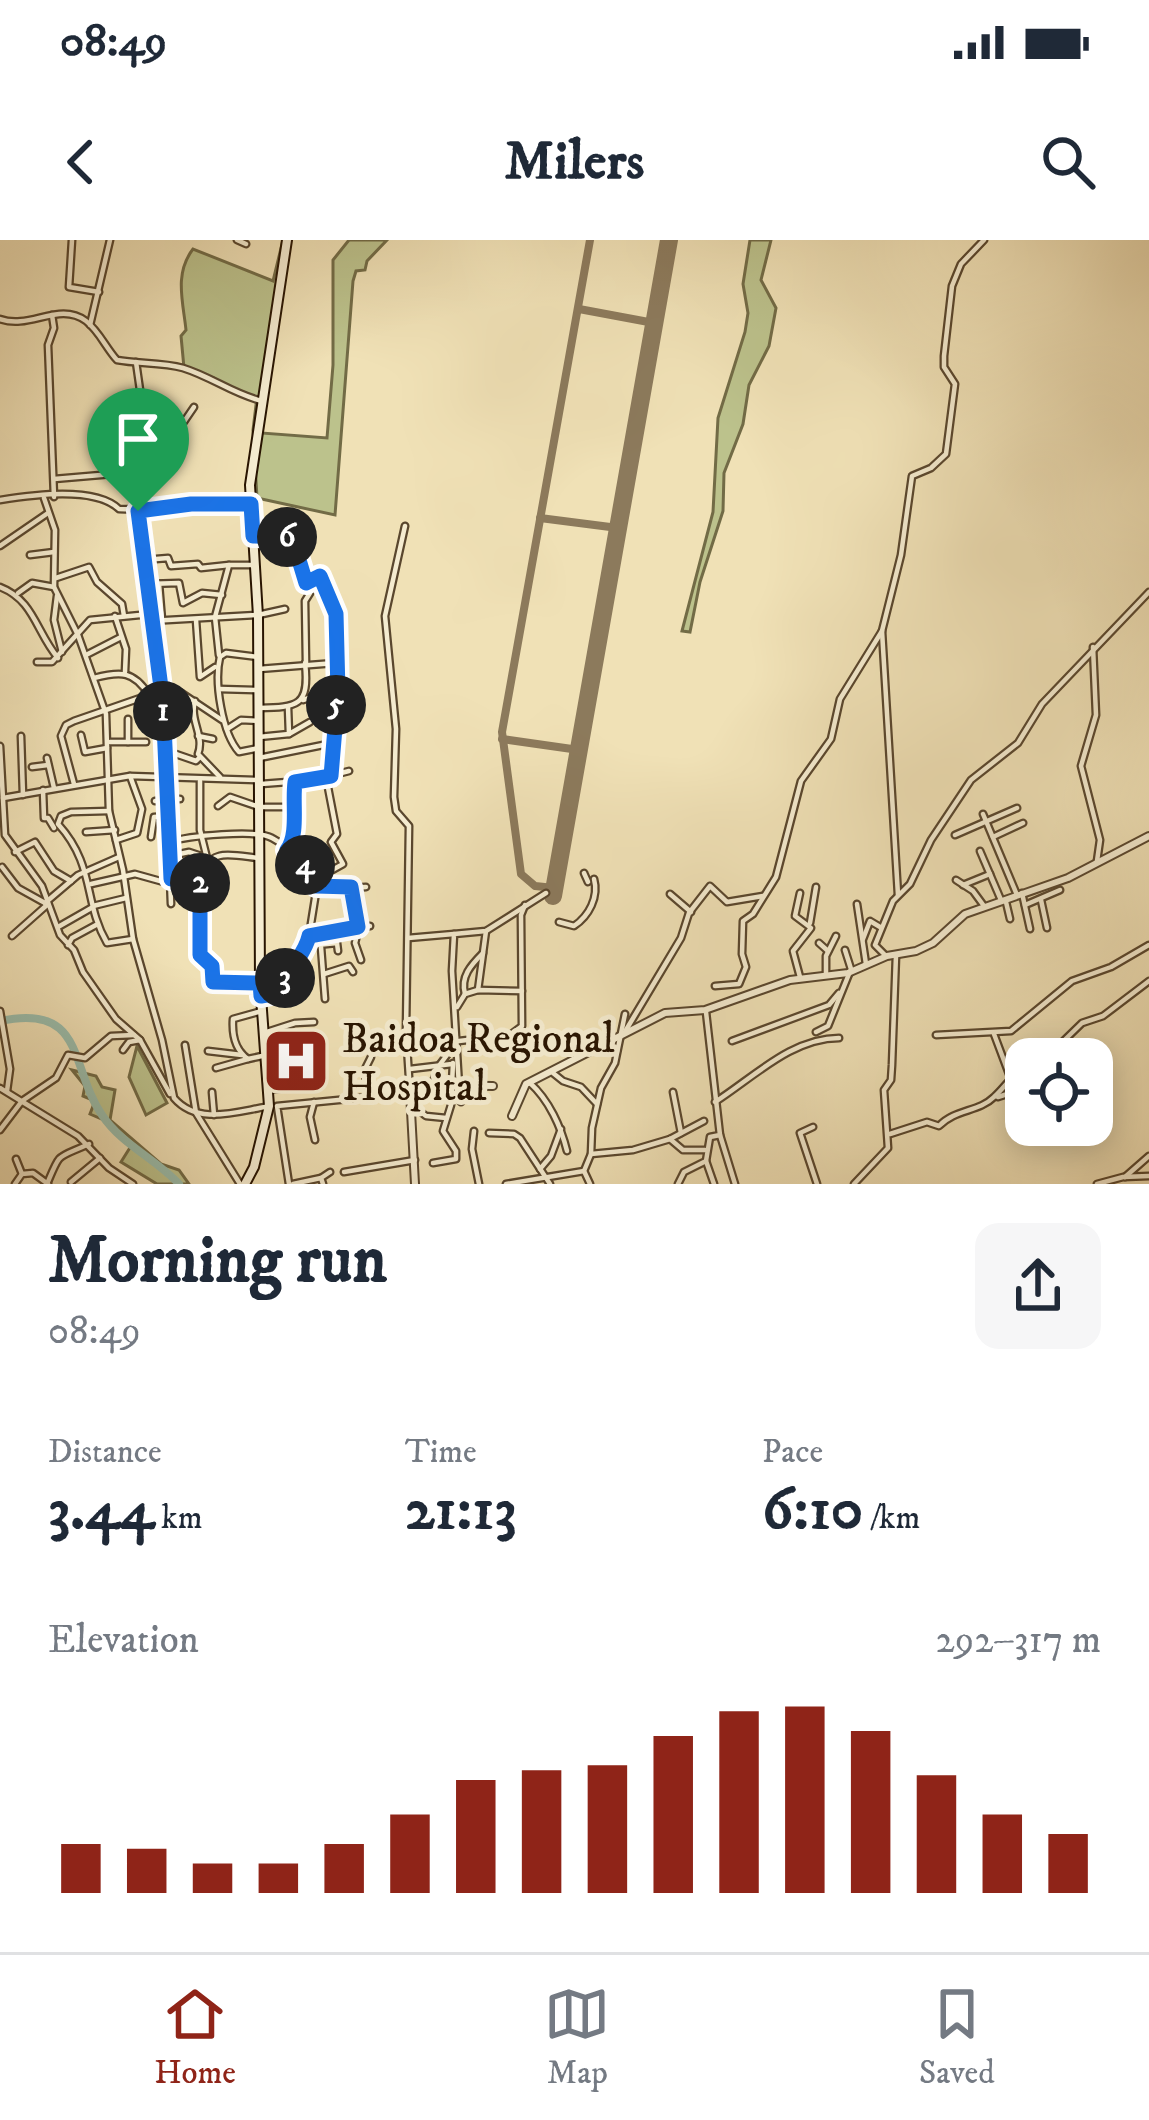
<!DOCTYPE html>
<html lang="en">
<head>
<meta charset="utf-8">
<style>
  :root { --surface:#fff; --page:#f6f6f7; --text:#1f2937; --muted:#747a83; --line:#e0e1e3; --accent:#8f2418 }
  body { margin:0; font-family:"IM FELL DW Pica",serif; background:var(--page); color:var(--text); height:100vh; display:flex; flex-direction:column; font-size:45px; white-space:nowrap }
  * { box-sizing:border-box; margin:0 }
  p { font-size:39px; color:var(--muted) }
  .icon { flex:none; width:66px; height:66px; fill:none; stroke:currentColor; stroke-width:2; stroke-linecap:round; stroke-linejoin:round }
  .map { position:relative; height:944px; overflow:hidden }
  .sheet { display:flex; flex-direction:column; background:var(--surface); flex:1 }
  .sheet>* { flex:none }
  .buttons { position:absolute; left:1005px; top:798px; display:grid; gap:24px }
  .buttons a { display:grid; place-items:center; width:108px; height:108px; border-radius:24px; background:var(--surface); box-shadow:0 6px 30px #0003; font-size:60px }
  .pin { position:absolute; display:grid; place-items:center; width:102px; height:102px; color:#fff; margin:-123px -51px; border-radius:50% 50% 50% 0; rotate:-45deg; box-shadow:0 0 12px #0007 }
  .pin .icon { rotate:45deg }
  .km { position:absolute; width:60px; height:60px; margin:-30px; border-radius:50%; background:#222; color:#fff; font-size:33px; line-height:60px; text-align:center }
  .round { display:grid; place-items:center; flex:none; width:126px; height:126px; border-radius:24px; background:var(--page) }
  .overview { display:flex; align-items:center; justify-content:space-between; height:204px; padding:0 48px }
  h1 { font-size:66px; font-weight:700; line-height:90px }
  .metrics { display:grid; grid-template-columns:repeat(3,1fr); gap:18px; height:204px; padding:12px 48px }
  .metrics div { display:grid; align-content:center }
  .metrics b { font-size:60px; font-weight:700 }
  .metrics small { font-size:33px; font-weight:400 }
  .metrics p { font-size:33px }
  .chart { height:336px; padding:24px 48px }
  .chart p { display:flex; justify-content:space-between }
  .chart svg { width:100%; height:216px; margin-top:12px; stroke:var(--accent); stroke-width:6 }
  .status { display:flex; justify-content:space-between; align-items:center; height:84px; padding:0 60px; background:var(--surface); direction:ltr }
  .status svg { height:33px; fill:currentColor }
  header { display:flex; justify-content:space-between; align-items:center; height:156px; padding:0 48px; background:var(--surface); font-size:54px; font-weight:700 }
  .dock { display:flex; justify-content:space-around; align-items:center; height:168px; border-top:3px solid var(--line); background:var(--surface); font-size:33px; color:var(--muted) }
  .dock a { display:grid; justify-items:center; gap:6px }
  .dock .selected { color:var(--accent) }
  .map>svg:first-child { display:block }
  .grass { fill:#bcc28c; stroke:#726b46; stroke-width:3 }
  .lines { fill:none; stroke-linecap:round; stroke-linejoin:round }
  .river { stroke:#9abead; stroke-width:8 }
  .taxiway { stroke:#8c7a5c; stroke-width:8 }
  .runway { stroke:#8c7a5c; stroke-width:18 }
  .minor-casing { stroke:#5a472e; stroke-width:9 }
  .tertiary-casing { stroke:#5a472e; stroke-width:10 }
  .secondary-casing { stroke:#281401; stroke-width:12 }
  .minor { stroke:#f5ecd0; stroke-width:4.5 }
  .tertiary { stroke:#f5ecd0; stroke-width:6 }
  .secondary { stroke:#f5ecd0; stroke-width:8 }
  .route-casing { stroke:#fff; stroke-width:24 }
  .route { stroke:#1a73e8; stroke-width:15 }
  .labels { text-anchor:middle; stroke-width:10; stroke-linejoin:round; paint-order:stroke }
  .poi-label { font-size:42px; fill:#281401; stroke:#f5ecd0; text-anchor:start }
</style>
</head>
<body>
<div class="status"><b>08:49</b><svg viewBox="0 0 49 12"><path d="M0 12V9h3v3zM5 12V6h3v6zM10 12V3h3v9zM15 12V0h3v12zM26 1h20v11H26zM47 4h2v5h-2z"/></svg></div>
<header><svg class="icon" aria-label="back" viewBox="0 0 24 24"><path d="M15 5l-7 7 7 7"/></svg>Milers<svg class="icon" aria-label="search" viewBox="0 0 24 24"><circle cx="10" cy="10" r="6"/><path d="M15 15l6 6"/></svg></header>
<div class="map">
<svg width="1149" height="944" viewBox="0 0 1149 944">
  <rect width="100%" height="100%" fill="#f0e1b6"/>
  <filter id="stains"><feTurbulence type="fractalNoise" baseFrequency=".00167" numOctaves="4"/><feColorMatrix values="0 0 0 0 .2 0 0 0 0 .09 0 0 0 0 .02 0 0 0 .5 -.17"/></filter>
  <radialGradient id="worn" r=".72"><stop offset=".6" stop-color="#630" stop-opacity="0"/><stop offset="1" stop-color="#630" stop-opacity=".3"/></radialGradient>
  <g class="grass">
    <path d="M283 0H290L261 193 327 198 333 125V20L349 0H387L367 21 365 30 356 31 353 41 335 275 257 258 253 190 257 157 236 153 214 138 184 128 181 96 186 90C183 61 174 34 193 9L273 41Z"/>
    <polygon points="750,0 771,0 761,40 776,68 769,106 749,145 743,184 724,233 723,271 700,342 690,392 682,391 713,272 718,178 745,92 748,73 743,44"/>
    <polygon points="137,806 167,863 146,875 129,837"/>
    <polygon points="72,830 96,836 102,847 115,850 110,880 161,924 179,930 189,944 157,944 121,922 131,906 106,881 90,874 95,861 83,856 85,846"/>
  </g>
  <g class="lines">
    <path class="river" d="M0 781C86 763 69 827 102 875 121 904 156 919 179 944"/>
    <g class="taxiway">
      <polyline points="579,69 654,83"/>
      <polyline points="540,278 618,288"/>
      <polyline points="502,499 579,510"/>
      <polyline points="554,648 535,646 521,634 502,492 590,0"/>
    </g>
    <polyline class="runway" points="553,656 669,0"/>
    <defs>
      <g id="minor">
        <polyline points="72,0 69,47 99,52"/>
        <polyline points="237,0 246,4"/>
        <polyline points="52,75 54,88 48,105 54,257"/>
        <path d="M0 79C30 90 59 61 86 81 99 91 106 108 117 120 138 124 162 122 183 128 212 137 233 154 262 161"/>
        <polyline points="90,85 110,0"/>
        <polyline points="136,122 143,171 136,232 139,290 163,463 171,664"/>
        <polyline points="142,188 179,189 194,167"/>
        <polyline points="54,239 136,232"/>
        <path d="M44 258 55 290 54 347 78 395 106 474 109 571 123 630 133 699 162 800 174 858C197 885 235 872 265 867"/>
        <path d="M0 260C32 255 95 246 119 269 162 271 207 264 251 264"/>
        <polyline points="253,296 292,297 310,353 305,361 306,423"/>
        <polyline points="0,306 48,273"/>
        <polyline points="30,315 54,312"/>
        <polyline points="144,320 168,318 171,326 198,324 201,328 229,325"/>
        <polyline points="56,338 89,327 97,342 122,364 124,376"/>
        <polyline points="306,343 320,336 335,370 336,385 337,452 331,535"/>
        <polyline points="147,344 179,343 183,363 202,353 222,355"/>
        <polyline points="159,344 162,380"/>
        <path d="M0 347C34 360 36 392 58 418"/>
        <polyline points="18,353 32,343 54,347"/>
        <polyline points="57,356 54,380 62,412"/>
        <polyline points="115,376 126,409 125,432"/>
        <polyline points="196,380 200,437 215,427"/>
        <polyline points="150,381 258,375 285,369"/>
        <polyline points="1093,407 1096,475 1081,526 1100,600 1097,621"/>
        <polyline points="86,415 121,397"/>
        <polyline points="219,415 215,377 229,325 255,325"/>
        <path d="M258 417 226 413 220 417C214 442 222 493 239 512L259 508"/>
        <polyline points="37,422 52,422 90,380 150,374"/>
        <polyline points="259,429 335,423"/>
        <path d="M94 438C121 431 134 431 149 455"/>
        <polyline points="219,449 255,450"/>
        <polyline points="303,460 336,449"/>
        <path d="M195 461C189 480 205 496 198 514L220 537"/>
        <polyline points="288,467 289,494"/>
        <path d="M258 468C297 467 310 467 305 423"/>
        <polyline points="227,489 241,480 259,481"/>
        <polyline points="81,495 85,512 107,508"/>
        <polyline points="21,496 23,555"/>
        <polyline points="198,496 213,499"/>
        <polyline points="259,497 289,494 310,482"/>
        <polyline points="110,502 146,502"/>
        <polyline points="128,502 128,479"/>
        <polyline points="0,506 5,595 42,646 60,695 74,710 83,732 116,779 140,800"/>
        <polyline points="167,511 196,521 200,517"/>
        <polyline points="47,518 54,548"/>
        <polyline points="259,518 333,503"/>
        <polyline points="32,527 48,525"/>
        <polyline points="200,541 200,590 207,618 211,620"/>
        <polyline points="74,544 61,496 66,485 74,481 149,455 180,452 222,480"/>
        <polyline points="261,544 314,540 349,531"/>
        <polyline points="43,550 44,578 48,578 54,588"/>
        <polyline points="3,558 130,536 259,540"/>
        <polyline points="167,559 180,559"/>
        <polyline points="155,561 167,560"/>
        <polyline points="218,566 230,557 259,567 292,567"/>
        <path d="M109 571 71 572 61 576 58 584C96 626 83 662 107 703L133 699"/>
        <polyline points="983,574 1017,655"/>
        <polyline points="86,592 115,590"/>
        <polyline points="955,595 1017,568"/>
        <polyline points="151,597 154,577 169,576"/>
        <polyline points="993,597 1023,583"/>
        <polyline points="116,600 137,593 142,569 130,536"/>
        <path d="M169 602C188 596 256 589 272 598 291 608 308 628 316 647"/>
        <path d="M287 610C299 594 292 563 295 542"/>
        <polyline points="980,611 1001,660"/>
        <polyline points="15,612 35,602 54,631 71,641"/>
        <polyline points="170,616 189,612 207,618"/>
        <path d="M258 618C247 617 229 613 219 616 190 623 199 691 200 715L211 726 213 742 260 743"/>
        <polyline points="2,627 18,648 45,663"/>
        <polyline points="308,630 318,626 325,634 343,624 331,602 337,594 326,537"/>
        <polyline points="584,633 588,642"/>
        <polyline points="171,639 200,639"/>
        <polyline points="956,640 973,651 984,666"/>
        <polyline points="91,644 135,634 171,644"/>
        <polyline points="963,645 990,634"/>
        <polyline points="351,647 358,691 355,703 361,720"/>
        <polyline points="800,653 795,676 811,688 793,711 800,737"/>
        <polyline points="1022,653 1030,689"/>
        <polyline points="670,654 691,672"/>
        <polyline points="898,655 882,391 901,315 912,236 931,228 946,214 955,144 944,127 944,116 952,46 961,24 984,0"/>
        <polyline points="1041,660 1047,688"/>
        <polyline points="1006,662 1010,679"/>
        <polyline points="45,663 78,635 119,617"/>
        <polyline points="857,664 866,724"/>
        <polyline points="1025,665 1060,650"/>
        <polyline points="93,666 126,658"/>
        <path d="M559 682 574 686C589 676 599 657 594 639"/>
        <polyline points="810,683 816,647"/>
        <polyline points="58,687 93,667"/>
        <polyline points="12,696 47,665"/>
        <polyline points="309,696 317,646 331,649 366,647"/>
        <polyline points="408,698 454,694"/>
        <polyline points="863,699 870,681 880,687"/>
        <polyline points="819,703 828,711"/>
        <polyline points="68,705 72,698 96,685"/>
        <polyline points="307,706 337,703 338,711"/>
        <polyline points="321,707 325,759"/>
        <polyline points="885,715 875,705 893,661 910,644 931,600 971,540 1018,503 1042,464 1149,352"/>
        <polyline points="826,733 826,716 836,696"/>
        <polyline points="324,734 349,726 353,732"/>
        <polyline points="715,746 739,744 746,727 742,714 743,681 753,674 776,637 801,541 831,499 840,459 882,391"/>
        <polyline points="478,750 486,691"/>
        <path d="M465 754C460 737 471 725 483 713"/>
        <path d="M261 756 283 752C287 728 305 716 309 696L370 686"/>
        <polyline points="457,767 465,754 478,750 522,751"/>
        <polyline points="0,771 10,829 7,851"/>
        <path d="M262 771 233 779C232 794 234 809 248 819L262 816"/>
        <polyline points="626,790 681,698 689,673 710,646 727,662 763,656"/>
        <polyline points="267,792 295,783 314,782"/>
        <polyline points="816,792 828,786 851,729 845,710"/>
        <polyline points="994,794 1015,850"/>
        <polyline points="936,795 1011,791 1072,741 1111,727 1149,705"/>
        <polyline points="732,801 829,765 839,753"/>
        <polyline points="185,805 196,873 240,944"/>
        <polyline points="408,807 510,795 522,786 521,675 525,665"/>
        <polyline points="123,810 129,802 140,800 170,854"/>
        <polyline points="208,811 242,815"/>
        <polyline points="1045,819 1082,783 1103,776 1149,741"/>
        <polyline points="216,828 248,819"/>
        <polyline points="410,829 452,824"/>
        <polyline points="553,833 563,841 581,847 597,864"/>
        <path d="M530 843C549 860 561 887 567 911"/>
        <polyline points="432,845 438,827 456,803"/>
        <polyline points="459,846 452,731 454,694 486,691 546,653"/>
        <polyline points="0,848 78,896 109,928 133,944"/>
        <polyline points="268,850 310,845"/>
        <polyline points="419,850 454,855 461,862"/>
        <polyline points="212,852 214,875"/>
        <polyline points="673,852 681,893"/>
        <polyline points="367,856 365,829 371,817"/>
        <polyline points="998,857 1026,848"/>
        <polyline points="314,862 310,877 315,900"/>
        <path d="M715 862C754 837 792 798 839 798"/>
        <polyline points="413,866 426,876 446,878"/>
        <polyline points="813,887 800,893 817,944"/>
        <polyline points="0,890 22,861 56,838 68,815 85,818 111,796 134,795"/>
        <polyline points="474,891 472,909 479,944"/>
        <polyline points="489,893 514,894 520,898 550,944"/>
        <path d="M890 894 927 882 939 886C955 869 979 872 994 857 1007 845 1010 836 1026 829"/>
        <polyline points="720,895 735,944"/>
        <polyline points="670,899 683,910 705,910"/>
        <polyline points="591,914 633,910 670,899 704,881"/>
        <polyline points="16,919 22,934"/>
        <polyline points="706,921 714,944"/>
        <polyline points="433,923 456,919 456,911 443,891 451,865 453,823"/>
        <polyline points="540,929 551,916 561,889"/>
        <polyline points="344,932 415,920"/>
        <polyline points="1125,937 1149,916"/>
        <polyline points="71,942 100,918"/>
        <polyline points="15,944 22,934 33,933 48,944"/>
        <path d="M47 944C61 911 56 919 89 904"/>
        <polyline points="289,944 277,866 410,853 406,791 409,586 396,571 394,557 396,489 385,376 405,286"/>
        <polyline points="293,944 321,938"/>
        <polyline points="323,944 321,938 330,932"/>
        <polyline points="506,944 584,931"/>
        <polyline points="590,944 584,931 591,914 592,888 601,848 615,823 625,774"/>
        <polyline points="678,944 684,932 706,921 710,897 720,895 706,772"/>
        <polyline points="854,944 888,908 884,850 891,840 892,825 896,715"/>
        <polyline points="1097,944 1123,937 1149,936"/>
      </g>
      <g id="tertiary">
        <polyline points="512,876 526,844 665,773 705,770 790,740 848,733 887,716 916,711 933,703 965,674 1068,638 1149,596"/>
        <polyline points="415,944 410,853 432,845 493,846"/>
      </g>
      <polyline id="secondary" points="245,944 254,927 269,866 260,743 258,376 250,245 287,0"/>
    </defs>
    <use href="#minor" class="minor-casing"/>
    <use href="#tertiary" class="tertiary-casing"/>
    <use href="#secondary" class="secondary-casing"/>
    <use href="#minor" class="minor"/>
    <use href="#tertiary" class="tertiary"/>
    <use href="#secondary" class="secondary"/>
  </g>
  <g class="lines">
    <defs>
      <path id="route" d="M191 264H251L253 296 292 297 306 343 320 336 336 374 338 452 331 536 295 542C292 563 299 594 287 610L306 627 316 646 351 647 358 687 309 696C305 715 288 727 283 752L261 756 260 743 213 742 212 726 200 715V639H171L163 463 138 271Z"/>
    </defs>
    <use href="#route" class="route-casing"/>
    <use href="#route" class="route"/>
  </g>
  <defs>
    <symbol id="hospital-square" viewBox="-11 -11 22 22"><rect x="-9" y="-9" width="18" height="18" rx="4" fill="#8f2418" stroke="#f5ecd0"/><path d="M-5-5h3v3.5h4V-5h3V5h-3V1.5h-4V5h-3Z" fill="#fff"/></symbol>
  </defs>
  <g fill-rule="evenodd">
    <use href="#hospital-square" x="258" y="783" width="76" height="76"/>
  </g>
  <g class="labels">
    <g class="poi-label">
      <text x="342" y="812">Baidoa Regional<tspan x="342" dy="48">Hospital</tspan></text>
    </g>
  </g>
  <rect width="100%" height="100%" filter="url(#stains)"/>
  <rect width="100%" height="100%" fill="url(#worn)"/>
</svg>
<div class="buttons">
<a><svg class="icon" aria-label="locate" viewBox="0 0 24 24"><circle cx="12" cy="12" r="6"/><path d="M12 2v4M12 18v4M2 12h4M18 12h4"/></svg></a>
</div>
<div class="pin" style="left:138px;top:271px;background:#1e9e55"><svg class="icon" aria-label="arrive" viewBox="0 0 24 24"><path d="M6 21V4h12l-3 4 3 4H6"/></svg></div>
<b class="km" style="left:163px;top:471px">1</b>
<b class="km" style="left:200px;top:643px">2</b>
<b class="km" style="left:285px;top:738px">3</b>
<b class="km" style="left:305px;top:625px">4</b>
<b class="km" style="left:336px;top:465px">5</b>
<b class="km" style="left:287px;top:297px">6</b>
</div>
<section class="sheet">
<div class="overview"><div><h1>Morning run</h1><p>08:49</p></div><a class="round"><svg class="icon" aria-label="share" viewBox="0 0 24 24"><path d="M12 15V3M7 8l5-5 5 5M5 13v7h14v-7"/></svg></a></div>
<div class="metrics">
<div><p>Distance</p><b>3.44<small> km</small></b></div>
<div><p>Time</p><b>21:13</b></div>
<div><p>Pace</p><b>6:10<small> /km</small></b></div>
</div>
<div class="chart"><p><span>Elevation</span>292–317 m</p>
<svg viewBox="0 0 160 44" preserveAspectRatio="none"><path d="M5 44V34M15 44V35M25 44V38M35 44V38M45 44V34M55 44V28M65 44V21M75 44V19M85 44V18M95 44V12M105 44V7M115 44V6M125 44V11M135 44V20M145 44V28M155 44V32"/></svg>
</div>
</section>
<nav class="dock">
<a class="selected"><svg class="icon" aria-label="home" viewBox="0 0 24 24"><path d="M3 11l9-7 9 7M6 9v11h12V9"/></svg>Home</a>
<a><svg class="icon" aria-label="map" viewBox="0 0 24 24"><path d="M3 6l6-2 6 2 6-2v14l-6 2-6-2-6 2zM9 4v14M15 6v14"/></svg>Map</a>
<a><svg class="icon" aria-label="saved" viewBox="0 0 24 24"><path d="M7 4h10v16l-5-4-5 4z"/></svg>Saved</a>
</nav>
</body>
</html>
